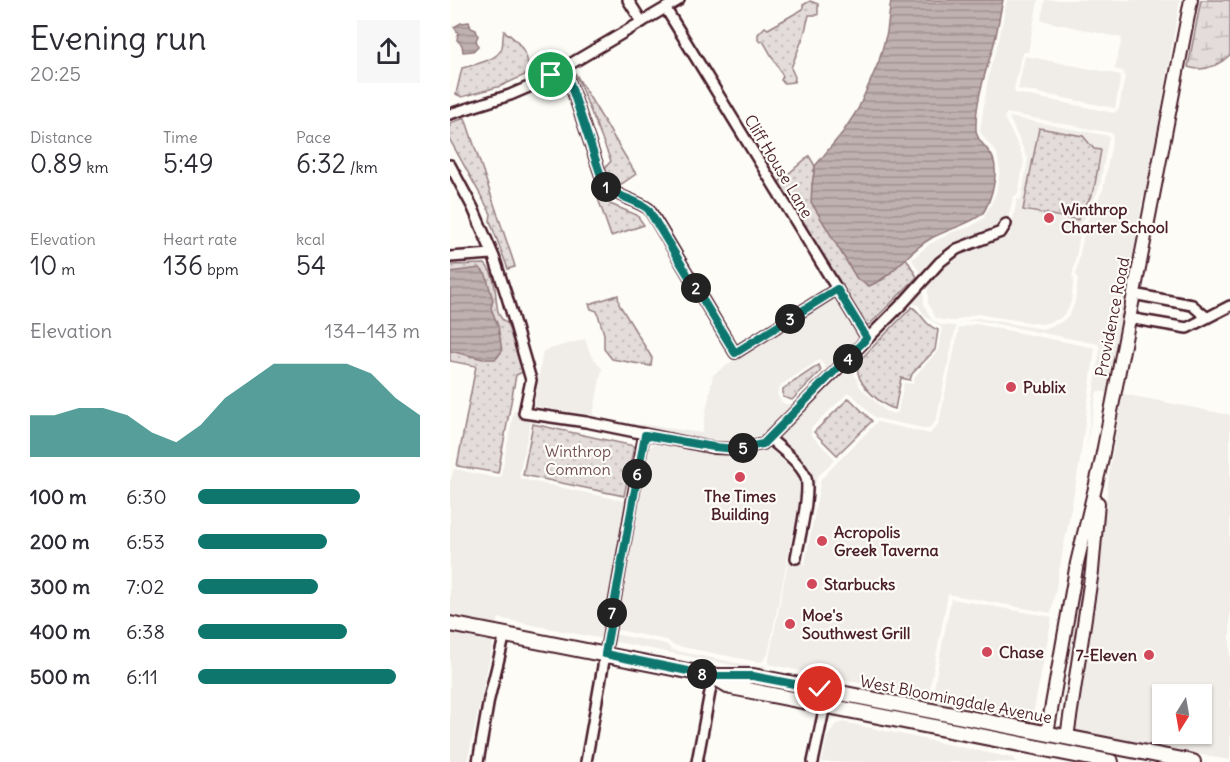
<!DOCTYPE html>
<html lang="en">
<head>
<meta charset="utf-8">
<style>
  :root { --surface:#fff; --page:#f7f7f7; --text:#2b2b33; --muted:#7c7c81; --accent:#0f766e }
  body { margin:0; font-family:Delius,sans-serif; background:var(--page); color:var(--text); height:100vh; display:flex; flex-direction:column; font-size:22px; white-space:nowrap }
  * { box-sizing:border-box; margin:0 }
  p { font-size:20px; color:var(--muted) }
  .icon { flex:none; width:33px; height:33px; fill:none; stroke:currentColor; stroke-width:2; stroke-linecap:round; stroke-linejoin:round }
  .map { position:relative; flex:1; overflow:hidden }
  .details { display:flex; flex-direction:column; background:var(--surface); width:450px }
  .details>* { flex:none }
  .needle { width:39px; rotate:191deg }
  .controls { position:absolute; left:702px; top:684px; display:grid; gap:12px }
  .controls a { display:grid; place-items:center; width:60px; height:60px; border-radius:0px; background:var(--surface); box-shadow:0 2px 4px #0004; font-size:30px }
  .pin { position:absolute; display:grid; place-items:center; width:51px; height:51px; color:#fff; margin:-26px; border:3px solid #fff; border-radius:50%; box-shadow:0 2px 6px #0007 }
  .km { position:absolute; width:30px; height:30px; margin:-15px; border-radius:50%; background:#222; color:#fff; font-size:16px; line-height:30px; text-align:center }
  .round { display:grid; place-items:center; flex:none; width:63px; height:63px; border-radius:0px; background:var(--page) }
  .headline { display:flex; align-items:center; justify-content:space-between; height:102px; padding:0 30px }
  h1 { font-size:33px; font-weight:600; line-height:45px }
  .stats { display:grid; grid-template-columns:repeat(3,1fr); gap:9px; height:102px; padding:6px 30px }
  .stats div { display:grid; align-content:center }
  .stats b { font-size:26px; font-weight:600 }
  .stats small { font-size:16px; font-weight:400 }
  .stats p { font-size:16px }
  .chart { height:168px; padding:12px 30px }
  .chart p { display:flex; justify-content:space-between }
  .chart svg { width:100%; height:108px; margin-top:6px; fill:var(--accent); opacity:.7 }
  ul { padding:0 30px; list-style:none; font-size:20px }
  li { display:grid; grid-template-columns:96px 72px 1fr; align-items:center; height:45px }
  li i { height:15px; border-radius:8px; background:var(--accent) }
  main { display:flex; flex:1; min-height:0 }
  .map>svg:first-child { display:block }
  .built { fill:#f0ece8; fill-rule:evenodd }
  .green { fill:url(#green-dots); stroke:#967e82; stroke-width:1.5 }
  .wetland { fill:url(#wetland-marsh); stroke:#967e82; stroke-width:1.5 }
  .water { fill:url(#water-rules); stroke:#91777b; stroke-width:1.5 }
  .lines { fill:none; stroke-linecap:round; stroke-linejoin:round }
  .minor-casing { stroke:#4a1f2b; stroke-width:14 }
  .tertiary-casing { stroke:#4a1f2b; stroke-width:16 }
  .secondary-casing { stroke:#4a1f2b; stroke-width:18 }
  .minor { stroke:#fdfcf7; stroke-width:9 }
  .tertiary { stroke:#fdfcf7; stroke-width:12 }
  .secondary { stroke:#fdfcf7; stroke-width:14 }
  .route-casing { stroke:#fff; stroke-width:12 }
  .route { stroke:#0f766e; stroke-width:8 }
  .poi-dot { fill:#d1495b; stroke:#fdfcf7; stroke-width:2 }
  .labels { text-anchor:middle; stroke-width:4.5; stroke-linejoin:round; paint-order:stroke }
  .street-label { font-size:16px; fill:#4a1f2b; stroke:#fdfcf7 }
  .poi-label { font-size:16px; font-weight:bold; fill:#4a1f2b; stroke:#fdfcf7; text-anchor:start }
  .park-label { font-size:16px; fill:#704e57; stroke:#fdfcf7 }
</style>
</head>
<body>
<main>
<section class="details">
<div class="headline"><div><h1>Evening run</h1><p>20:25</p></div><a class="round"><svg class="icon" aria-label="share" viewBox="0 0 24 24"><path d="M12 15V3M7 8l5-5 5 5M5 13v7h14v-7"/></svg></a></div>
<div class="stats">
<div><p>Distance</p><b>0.89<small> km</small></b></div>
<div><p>Time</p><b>5:49</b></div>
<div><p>Pace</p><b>6:32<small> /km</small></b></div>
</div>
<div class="stats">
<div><p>Elevation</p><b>10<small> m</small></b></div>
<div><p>Heart rate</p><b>136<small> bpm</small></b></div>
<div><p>kcal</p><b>54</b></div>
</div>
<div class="chart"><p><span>Elevation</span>134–143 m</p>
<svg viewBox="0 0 160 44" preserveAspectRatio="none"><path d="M0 44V27L10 27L20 24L30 24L40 27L50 34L60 38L70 31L80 20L90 13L100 6L110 6L120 6L130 6L140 10L150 20L160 27V44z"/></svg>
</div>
<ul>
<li><b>100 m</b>6:30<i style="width:73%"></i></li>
<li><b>200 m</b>6:53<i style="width:58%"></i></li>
<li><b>300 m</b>7:02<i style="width:54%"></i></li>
<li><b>400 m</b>6:38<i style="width:67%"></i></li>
<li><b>500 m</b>6:11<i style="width:89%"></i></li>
</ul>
</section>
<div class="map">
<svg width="780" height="762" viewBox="0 0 780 762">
  <defs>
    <pattern id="green-dots" width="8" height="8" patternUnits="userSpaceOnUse" patternTransform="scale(1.5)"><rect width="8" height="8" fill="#e3dcda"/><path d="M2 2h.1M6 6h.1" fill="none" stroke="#c4bcbb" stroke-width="1.8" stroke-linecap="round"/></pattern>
    <pattern id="wetland-marsh" width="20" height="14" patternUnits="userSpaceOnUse" patternTransform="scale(1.5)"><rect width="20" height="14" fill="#e3dcda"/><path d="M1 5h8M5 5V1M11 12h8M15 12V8" fill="none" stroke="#c4bcbb"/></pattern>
    <pattern id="water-rules" width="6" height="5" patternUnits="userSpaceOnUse" patternTransform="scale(1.5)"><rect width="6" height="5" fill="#c0b1b1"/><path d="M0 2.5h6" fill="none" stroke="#9e8f90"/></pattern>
  </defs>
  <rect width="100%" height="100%" fill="#fdfcf7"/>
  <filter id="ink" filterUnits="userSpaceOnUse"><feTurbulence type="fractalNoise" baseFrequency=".0167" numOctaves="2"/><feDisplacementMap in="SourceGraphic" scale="12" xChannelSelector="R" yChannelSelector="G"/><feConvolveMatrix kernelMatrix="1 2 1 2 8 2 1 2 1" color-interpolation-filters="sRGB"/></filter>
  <g filter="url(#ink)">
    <g class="built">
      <polygon points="557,0 588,0 578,52 574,52 571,56 564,89 565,93 664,113 669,109 675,76 673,71 665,69 672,38 591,20 595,0 730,0 696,195 693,195 660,393 647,391 636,447 650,348 648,344 527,320 514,322 527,318 592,329 610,323 620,315 625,302 628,279 626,274 636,224 653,190 663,137 662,133 557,113 554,117 556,122 568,145 574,161 568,194 563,197 558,219 553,218 549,228 505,244 486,258 471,275 462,259 480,244 503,232 520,227 534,218 546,194 550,171 547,153 534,138 530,131 539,73 549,40"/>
      <polygon points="575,56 671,75 665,108 568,89"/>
      <polygon points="559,117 659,136 649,189 632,223 622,278 624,278 621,302 617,311 609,319 592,324 527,314 504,321 492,320 485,317 478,303 478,288 482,279 505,257 522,248 560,235 567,199 571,200 578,159"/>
      <polygon points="473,288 474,305 482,320 491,325 506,326 486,421 478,429 425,418 402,394 398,393 361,428 361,435 385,459 367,477 352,559 363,494 361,476 351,460 327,438 423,339 455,308 408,355 404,367 405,376 410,387 435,411 444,414 448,412 454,383 463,384 465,376 489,350 492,328 476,317 468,305 463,303 459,304"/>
      <path d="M385 296 410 338 311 439 287 444 264 442 188 428 189 424 252 433 263 375 287 358ZM369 360 375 366V371L371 377 342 404H335L330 400 327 393 331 385Z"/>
      <polygon points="526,324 645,348 629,466 601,613 498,594 478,697 318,664 338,561 355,564 371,479 427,422 480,434 489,423 509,328"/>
      <polygon points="135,339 140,353 152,369 143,415 84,406 93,351"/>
      <path d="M673 394 780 415V760L624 732 650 558 659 474ZM712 694H752V734H712Z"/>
      <polygon points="64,410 70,411 69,417 81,420 69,474 71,479 174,501 178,497 183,473 153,639 49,618 46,627 0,618 0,482 4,469 47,478 51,476"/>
      <polygon points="207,442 272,456 290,457 320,449 350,477 352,487 318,654 313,661 308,662 223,645 217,640 163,629 196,450"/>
      <polygon points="501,599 602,617 581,725 162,641 164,634 216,644 222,650 307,667 314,665 317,669 479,701 482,698"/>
      <polygon points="0,630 44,638 17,762 0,762"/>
      <polygon points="393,722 562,758 566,762 372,762 377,738 385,725"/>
    </g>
    <g class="green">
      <polygon points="360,1 368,4 368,15 359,15 354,35 341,68 345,77 344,82 334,83 331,80 333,76 313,41 310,42 308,40 308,34 315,27 318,29 353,9 353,5"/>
      <path d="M54 31C68 40 82 57 77 74L51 86 12 97 6 94 12 68C23 65 45 61 51 50 54 44 52 37 54 31Z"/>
      <polygon points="125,73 186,174 167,187 159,182 154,169 161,161"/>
      <polygon points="15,118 64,263 65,267 58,269 40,221 41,214 0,140 0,123"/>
      <polygon points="589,128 633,136 644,149 651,150 644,190 628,220 573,210"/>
      <polygon points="359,156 365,166 362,185 388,247 408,279 419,286 432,280 456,258 467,277 419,325 414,324 328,183"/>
      <polygon points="144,187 160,204 187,215 194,225 161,236"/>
      <path d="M35 264C53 283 39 314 57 323L73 372 66 375 48 473 7 466 26 366 0 361V265Z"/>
      <polygon points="168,295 169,304 202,358 201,366 162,359 154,349 154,334 147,311 141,309 139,304"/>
      <path d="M462 307C473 314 473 324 488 330L485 350 462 374 460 380 451 378 445 409C432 406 411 387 408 373 407 368 409 363 411 359Z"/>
      <polygon points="369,365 371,370 369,373 342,400 333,397 333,389"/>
      <polygon points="399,398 422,421 387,455 364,432"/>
      <polygon points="83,424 184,446 174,496 73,475"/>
    </g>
    <path class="wetland" d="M751 0H780V55C768 66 753 72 738 67Z"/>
    <g class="water">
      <path d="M441 0H553C550 13 548 27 545 40 537 69 525 99 526 130 527 145 545 149 545 169 546 182 540 202 533 213 526 222 493 231 480 239 457 252 444 276 419 286L407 279 361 202 362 185 365 166 393 132 408 109 420 82 429 61 437 32Z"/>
      <polygon points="19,22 21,28 26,30 28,36 26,40 28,46 23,51 13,52 12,45 7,40 8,33 4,27 11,23"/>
      <polygon points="30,268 36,275 43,300 41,308 48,326 52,351 46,359 33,359 0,351 0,272"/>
    </g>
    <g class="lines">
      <defs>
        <g id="minor">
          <polyline points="178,0 192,22"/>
          <polyline points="216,9 417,338"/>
          <path d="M115 68 152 179C162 197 183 198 199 209L285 353 387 289"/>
          <polyline points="0,114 60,95 88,83 229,0"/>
          <polyline points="0,165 23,208 44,257 57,297 81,380 74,413 136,422 264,448 287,449 313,444 454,302 490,262 507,249 551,232 556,224"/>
          <polyline points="0,257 42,254"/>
          <polyline points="683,294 742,305 756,317"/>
          <polyline points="678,318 737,328 780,306"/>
          <path d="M319 438C331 449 347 460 355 475 362 489 349 540 346 558"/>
          <polyline points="28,762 39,699 55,634"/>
          <polyline points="136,762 194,435"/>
          <polyline points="247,762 263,676"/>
          <polyline points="363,762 375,705"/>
        </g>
        <g id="tertiary">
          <polyline points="597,733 627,563 651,463 741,0"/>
          <polyline points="617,737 642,571 648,503"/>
        </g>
        <g id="secondary">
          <polyline points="0,624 263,676 303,676 743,762"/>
          <polyline points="264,677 281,687 297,690 661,762"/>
        </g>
      </defs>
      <use href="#minor" class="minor-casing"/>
      <use href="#tertiary" class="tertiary-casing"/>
      <use href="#secondary" class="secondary-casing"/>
      <use href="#minor" class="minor"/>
      <use href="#tertiary" class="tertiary"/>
      <use href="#secondary" class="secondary"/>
    </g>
  </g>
  <g class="lines" filter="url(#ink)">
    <defs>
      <path id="route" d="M101 75 115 68 152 179C162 198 183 197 198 209L285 353 387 289 417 338 313 444 287 449 264 447 195 435 155 654 262 676H303L370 689"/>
    </defs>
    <use href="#route" class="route-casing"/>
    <use href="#route" class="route"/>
  </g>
  <g class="poi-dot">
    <circle cx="599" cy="218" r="6"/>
    <circle cx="561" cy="387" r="6"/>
    <circle cx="290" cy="477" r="6"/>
    <circle cx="372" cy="541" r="6"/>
    <circle cx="362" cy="584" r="6"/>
    <circle cx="340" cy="624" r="6"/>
    <circle cx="537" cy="652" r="6"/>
    <circle cx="699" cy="655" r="6"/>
  </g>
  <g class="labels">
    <g class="street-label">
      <text transform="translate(329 166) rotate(59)" y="6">Cliff House Lane</text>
      <text transform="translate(662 317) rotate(-79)" y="6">Providence Road</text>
      <text transform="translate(506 699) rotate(11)" y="6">West Bloomingdale Avenue</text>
    </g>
    <g class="poi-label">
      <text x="611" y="215">Winthrop<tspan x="611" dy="18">Charter School</tspan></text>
      <text x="573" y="393">Publix</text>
      <text x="290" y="502" text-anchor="middle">The Times<tspan x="290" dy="18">Building</tspan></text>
      <text x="384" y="538">Acropolis<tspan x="384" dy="18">Greek Taverna</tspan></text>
      <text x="374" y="590">Starbucks</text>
      <text x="352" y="621">Moe's<tspan x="352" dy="18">Southwest Grill</tspan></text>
      <text x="549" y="658">Chase</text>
      <text x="687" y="661" text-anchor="end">7-Eleven</text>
    </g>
    <g class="park-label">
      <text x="128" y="457">Winthrop<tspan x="128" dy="18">Common</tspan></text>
    </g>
  </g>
</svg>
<div class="controls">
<a><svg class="needle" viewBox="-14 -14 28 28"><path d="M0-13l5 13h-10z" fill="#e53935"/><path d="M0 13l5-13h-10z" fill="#7c7c81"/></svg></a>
</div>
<div class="pin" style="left:101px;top:75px;background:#1e9e55"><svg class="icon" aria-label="arrive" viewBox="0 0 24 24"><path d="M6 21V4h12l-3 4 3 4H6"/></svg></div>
<div class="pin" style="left:370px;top:689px;background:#d93025"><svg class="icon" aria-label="check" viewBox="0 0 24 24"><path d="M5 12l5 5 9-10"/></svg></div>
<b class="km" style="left:156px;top:187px">1</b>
<b class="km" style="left:246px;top:288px">2</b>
<b class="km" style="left:340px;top:319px">3</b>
<b class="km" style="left:398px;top:359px">4</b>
<b class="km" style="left:293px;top:448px">5</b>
<b class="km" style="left:187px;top:474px">6</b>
<b class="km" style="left:162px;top:613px">7</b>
<b class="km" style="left:252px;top:674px">8</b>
</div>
</main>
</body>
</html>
